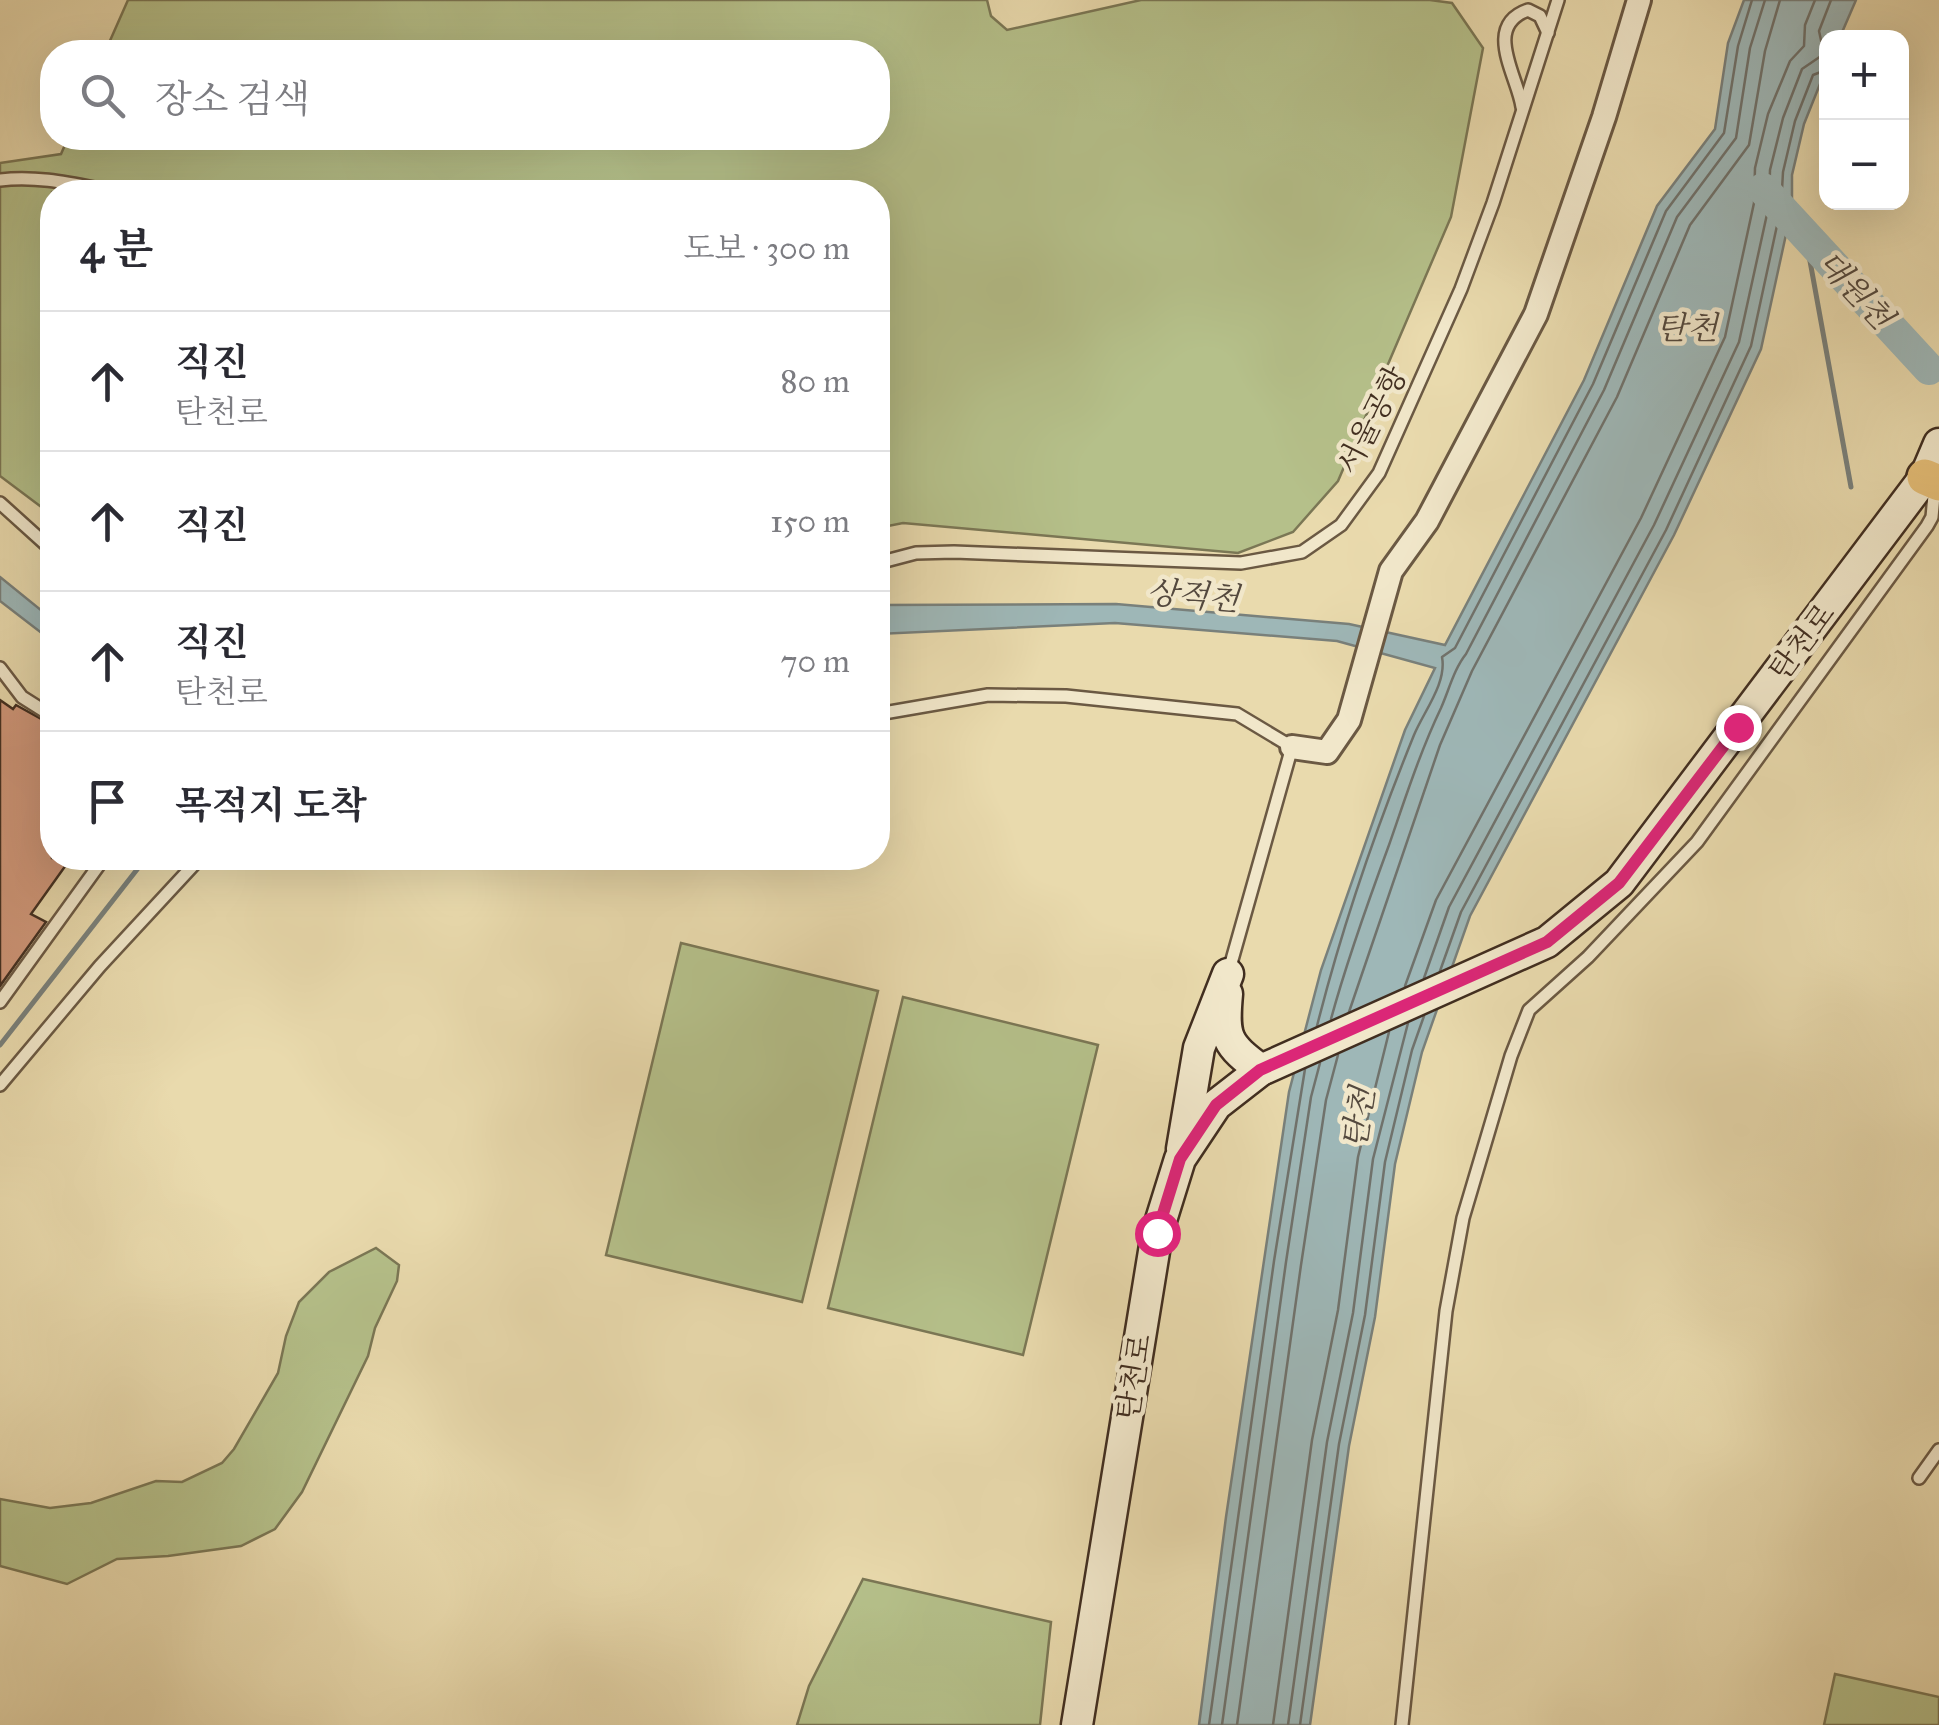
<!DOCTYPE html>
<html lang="ko">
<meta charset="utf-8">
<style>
body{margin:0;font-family:"IM FELL Great Primer","Noto Serif KR",serif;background:#f2f2f3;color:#2b2b33}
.controls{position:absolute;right:30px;top:30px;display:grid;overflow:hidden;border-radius:20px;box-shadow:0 10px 40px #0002}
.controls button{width:90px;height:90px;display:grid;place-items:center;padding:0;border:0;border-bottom:2px solid #e1e1e2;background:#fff;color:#2b2b33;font:50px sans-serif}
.stop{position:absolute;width:30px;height:30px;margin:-22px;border:8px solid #db2777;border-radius:50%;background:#fff}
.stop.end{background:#db2777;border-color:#fff;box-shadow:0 2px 10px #0008}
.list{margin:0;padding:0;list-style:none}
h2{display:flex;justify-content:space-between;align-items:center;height:130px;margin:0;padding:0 40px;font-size:42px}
h2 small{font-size:32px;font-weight:400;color:#7c7c81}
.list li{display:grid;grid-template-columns:65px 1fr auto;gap:30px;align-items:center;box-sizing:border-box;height:140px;padding:0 40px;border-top:2px solid #e1e1e2}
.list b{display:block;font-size:38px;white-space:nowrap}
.list p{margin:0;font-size:32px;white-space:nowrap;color:#7c7c81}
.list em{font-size:32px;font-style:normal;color:#7c7c81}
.icon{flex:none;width:55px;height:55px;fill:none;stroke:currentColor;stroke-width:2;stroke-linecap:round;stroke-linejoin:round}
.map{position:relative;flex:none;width:1939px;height:1725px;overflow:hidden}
.search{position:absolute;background:#fff;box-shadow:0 10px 40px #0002;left:40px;top:40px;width:850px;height:110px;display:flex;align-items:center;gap:25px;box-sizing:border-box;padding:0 35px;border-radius:40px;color:#7c7c81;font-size:38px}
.panel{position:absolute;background:#fff;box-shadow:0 10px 40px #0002;left:40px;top:180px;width:850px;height:690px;border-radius:40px}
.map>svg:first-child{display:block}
</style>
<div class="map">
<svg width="1939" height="1725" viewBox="0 0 1939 1725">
<rect width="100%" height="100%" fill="#e9daad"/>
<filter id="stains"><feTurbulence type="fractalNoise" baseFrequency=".002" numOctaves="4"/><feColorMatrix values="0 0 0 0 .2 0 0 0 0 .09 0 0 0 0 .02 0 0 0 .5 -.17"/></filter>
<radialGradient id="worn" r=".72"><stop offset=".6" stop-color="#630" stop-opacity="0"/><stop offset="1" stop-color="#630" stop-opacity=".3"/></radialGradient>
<g fill="#b5c08a" stroke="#7b7755" stroke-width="2.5">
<path d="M128 0H987L991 16 1007 30 1141 0H1430L1452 3 1483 48 1451 217 1338 481 1293 532 1238 553 903 523 878 528V192H52V515L0 476V163L61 154 68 138H878V52H105Z"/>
<path d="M681 943 878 991 802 1302 606 1255Z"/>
<path d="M903 997 1098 1045 1023 1355 828 1308Z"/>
<path d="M376 1248 399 1265 397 1281 375 1328 368 1356 302 1492 275 1529 241 1546 168 1556 117 1559 67 1584 0 1566V1499L50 1508 91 1503 156 1481 182 1482 222 1463 234 1449 278 1373 286 1336 299 1302 329 1272Z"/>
<path d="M863 1579 1051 1622 1040 1725H797L809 1686Z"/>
<path d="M1835 1674 1939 1697V1725H1824Z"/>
</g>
<g fill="#9eb7b7" stroke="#79807b" stroke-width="2.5">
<path d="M1744 0H1856L1840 37 1826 38V69L1804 124 1792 175V207L1761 349 1674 535 1470 916 1422 1052 1395 1164 1375 1317 1349 1446 1310 1725H1199L1226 1517 1289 1092 1321 970 1405 730 1435 668 1337 641 1115 623 878 634V605L1116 604 1349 624 1445 645 1584 380 1657 206 1715 129 1728 43Z"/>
<path d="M0 577 52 619V641L0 601Z"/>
</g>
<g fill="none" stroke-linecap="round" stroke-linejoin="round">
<g stroke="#70726c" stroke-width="2.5">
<path d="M1440 971 1461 912 1666 530 1751 346 1781 207 1783 172 1795 121 1813 75 1826 70"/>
<path d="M1424 978 1449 907 1654 525 1739 342 1769 205 1770 170 1783 118 1802 69 1824 54 1819 31 1831 0"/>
<path d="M1405 986 1436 900 1641 518 1725 337 1754 203 1755 168 1768 114 1790 61 1804 46 1805 25 1815 0"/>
<path d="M1349 1012 1440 745 1472 671 1617 397 1690 225 1749 145 1765 51 1780 0"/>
<path d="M1331 1019C1347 960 1368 902 1389 845 1405 799 1420 752 1441 708 1449 690 1454 669 1466 654L1604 390 1677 217 1736 138 1750 48 1765 0"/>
<path d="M1317 1026C1341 931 1377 826 1414 735 1424 711 1447 683 1442 657L1455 648 1593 384 1666 211 1724 133 1738 46 1752 0"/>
<path d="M1209 1725 1274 1261 1305 1069"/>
<path d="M1222 1725 1286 1262 1311 1097 1320 1063"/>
<path d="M1237 1725 1301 1265 1326 1100 1338 1055"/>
<path d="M1273 1725 1312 1440 1338 1310 1358 1157 1389 1032"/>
<path d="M1288 1725 1327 1442 1353 1313 1373 1159 1408 1023"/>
<path d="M1300 1725 1339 1444 1365 1315 1385 1162 1412 1050 1424 1016"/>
</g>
<g stroke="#79807b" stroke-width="5">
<path d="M1806 239 1851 487"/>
<path d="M0 1045 146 858"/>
</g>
<path stroke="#9eb7b7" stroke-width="32" d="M1763 189 1929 369"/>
</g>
<path fill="#d1987b" stroke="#412e20" stroke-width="2.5" d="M0 700 13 709 16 705 52 725V858H71L31 914 46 922 0 986Z"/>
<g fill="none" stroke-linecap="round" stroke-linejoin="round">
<defs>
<g id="service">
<path d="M1522 107C1518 77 1482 26 1528 10L1540 16 1548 33"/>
<path d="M0 180C39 175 77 185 115 192"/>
<path d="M0 503 52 550"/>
<path d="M878 563 916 553 954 552 1241 563 1302 552 1341 525 1379 473 1461 289 1493 203 1558 0"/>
<path d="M0 668 22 697 52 716"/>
<path d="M878 714 988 695 1066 696 1237 714 1292 747 1228 974"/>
<path d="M0 1002 104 858"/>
<path d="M0 1085 100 966 200 858"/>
<path d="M1919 1478 1939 1450"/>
<path d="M1402 1725 1446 1311 1463 1218 1511 1056 1529 1010 1588 957 1697 842 1927 526 1932 517 1935 485"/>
</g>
<path id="minor" d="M1292 747 1327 752 1349 720 1391 571 1427 521 1536 314 1604 117 1639 0"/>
<g id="secondary">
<path d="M1227 994C1223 1038 1226 1044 1261 1070"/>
<path d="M1182 1149 1199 1048 1228 974"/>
<path d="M1077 1725 1157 1233 1180 1159 1216 1105 1261 1070 1547 942 1619 883 1925 477 1939 444"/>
</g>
<path id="primary" d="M1925 477 1939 483"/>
</defs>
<use href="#service" stroke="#6b5943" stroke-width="16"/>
<use href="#minor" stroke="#6b5943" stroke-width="28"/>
<use href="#secondary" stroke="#412e20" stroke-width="35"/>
<use href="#primary" stroke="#412e20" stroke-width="40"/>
<use href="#service" stroke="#f1e7ca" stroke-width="11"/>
<use href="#minor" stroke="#f1e7ca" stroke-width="22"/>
<use href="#secondary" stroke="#f1e7ca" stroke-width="30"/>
<use href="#primary" stroke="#e4bd76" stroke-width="35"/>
</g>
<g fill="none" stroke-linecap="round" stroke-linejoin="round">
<path stroke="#db2777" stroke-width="12" d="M1157 1233 1180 1159 1216 1105 1260 1070 1547 942 1619 883 1738 727"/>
</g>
<g text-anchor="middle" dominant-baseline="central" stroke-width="9" stroke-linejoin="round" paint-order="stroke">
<g font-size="30" fill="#412e20" stroke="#f1e7ca">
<text transform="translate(1372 420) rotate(-63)">서울공항</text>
<text transform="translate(1802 642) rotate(-53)">탄천로</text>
<text transform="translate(1134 1377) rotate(-81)">탄천로</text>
</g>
<g font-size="32" font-style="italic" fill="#54493e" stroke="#f1e7ca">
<text transform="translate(1855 290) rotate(47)">대원천</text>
<text x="1687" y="328">탄천</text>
<text transform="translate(1193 596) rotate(5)">상적천</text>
<text transform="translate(1359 1118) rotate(-81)">탄천</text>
</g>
</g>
<rect width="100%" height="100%" filter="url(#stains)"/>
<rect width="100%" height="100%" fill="url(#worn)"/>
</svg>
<div class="controls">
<button>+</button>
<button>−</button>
</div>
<div class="stop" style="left:1157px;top:1233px"></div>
<div class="stop end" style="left:1738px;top:727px"></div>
<div class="search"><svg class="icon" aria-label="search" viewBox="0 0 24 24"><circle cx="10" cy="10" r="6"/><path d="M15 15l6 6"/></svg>장소 검색</div>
<section class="panel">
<h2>4 분<small>도보 · 300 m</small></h2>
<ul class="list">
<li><svg class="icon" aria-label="ahead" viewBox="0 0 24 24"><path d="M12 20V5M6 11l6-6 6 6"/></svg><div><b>직진</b><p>탄천로</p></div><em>80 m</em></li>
<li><svg class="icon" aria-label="ahead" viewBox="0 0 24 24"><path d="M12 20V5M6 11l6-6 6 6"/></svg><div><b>직진</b></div><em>150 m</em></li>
<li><svg class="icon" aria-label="ahead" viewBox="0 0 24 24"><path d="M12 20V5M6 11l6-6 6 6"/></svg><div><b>직진</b><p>탄천로</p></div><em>70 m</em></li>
<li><svg class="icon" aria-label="arrive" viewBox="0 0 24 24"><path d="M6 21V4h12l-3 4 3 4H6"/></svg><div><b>목적지 도착</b></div></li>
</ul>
</section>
</div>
